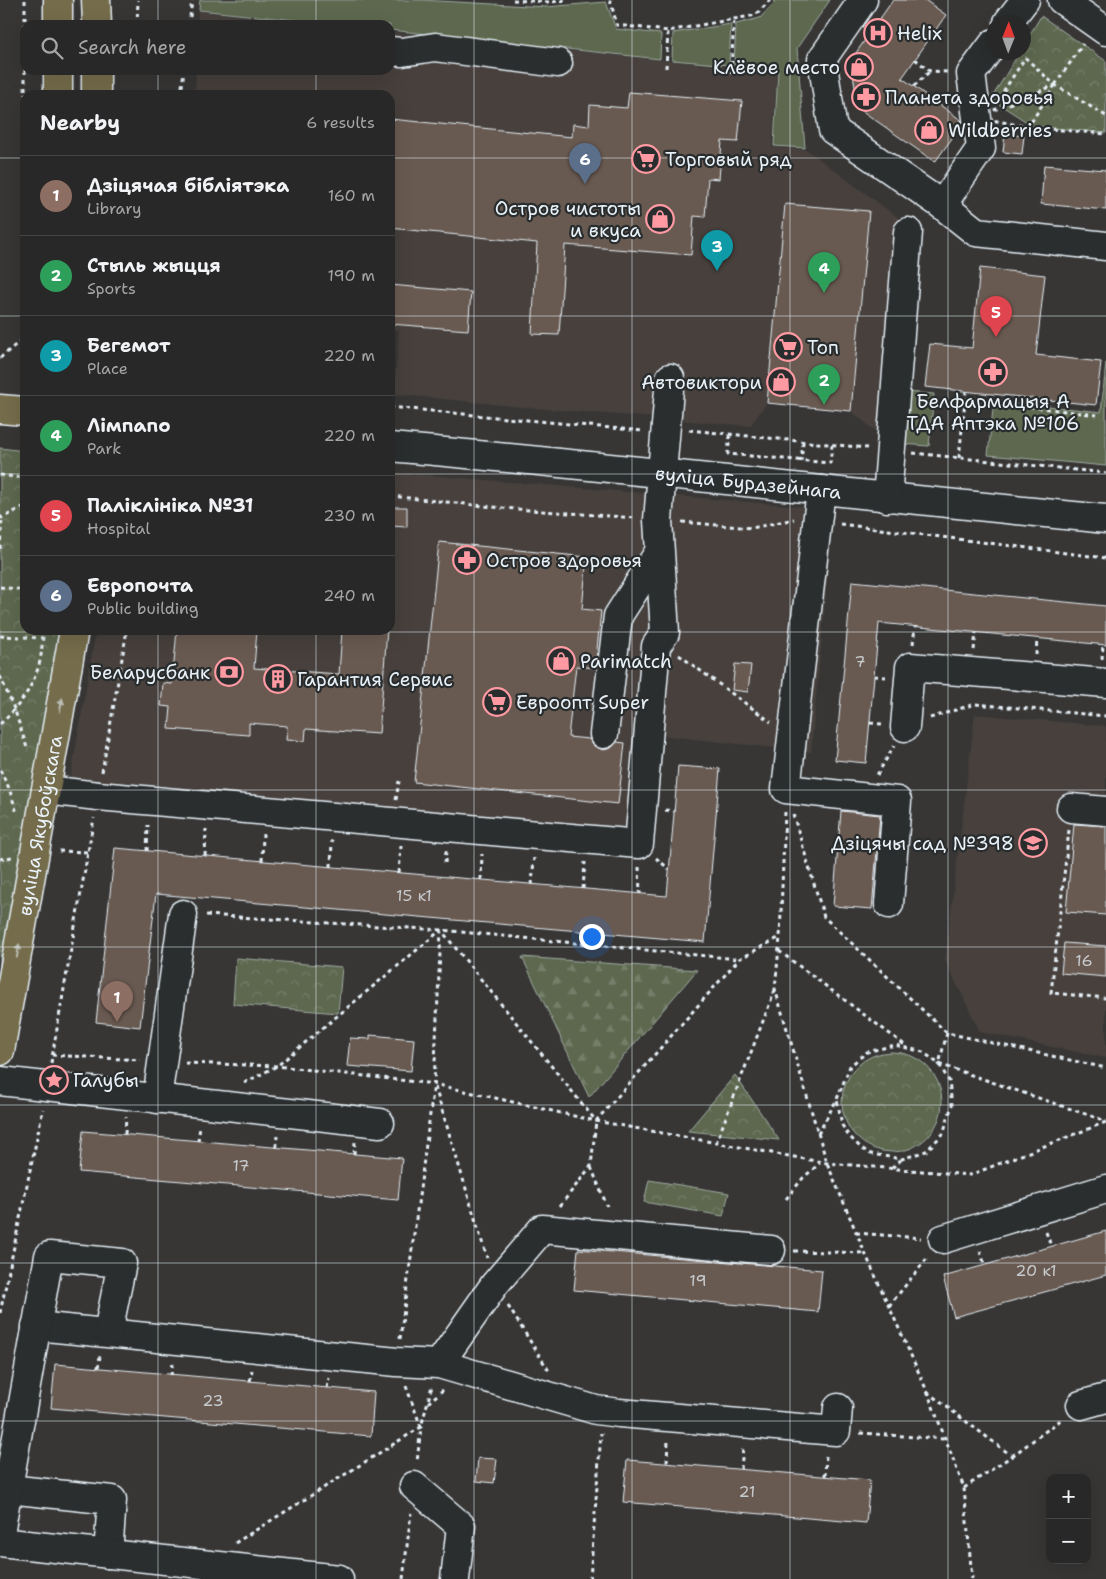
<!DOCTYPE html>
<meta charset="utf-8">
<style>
body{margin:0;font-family:"Shantell Sans",sans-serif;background:#313030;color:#f1f3f6}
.controls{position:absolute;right:15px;bottom:15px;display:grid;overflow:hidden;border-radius:10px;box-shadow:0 5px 20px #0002}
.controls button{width:45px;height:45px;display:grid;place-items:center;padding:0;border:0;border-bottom:1px solid #454445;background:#292828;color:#f1f3f6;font:25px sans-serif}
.compass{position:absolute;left:986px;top:15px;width:45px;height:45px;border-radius:50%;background:#292828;box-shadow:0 5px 20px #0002;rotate:1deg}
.you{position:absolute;left:591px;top:936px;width:18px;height:18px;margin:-12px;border:4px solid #fff;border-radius:50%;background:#1a73e8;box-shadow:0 0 0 8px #1a73e833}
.badge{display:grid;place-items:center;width:32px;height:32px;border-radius:50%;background:#ff9aa2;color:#fff;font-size:16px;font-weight:700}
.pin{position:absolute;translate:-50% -41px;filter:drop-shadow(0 1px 2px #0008)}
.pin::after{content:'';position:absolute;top:26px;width:18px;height:15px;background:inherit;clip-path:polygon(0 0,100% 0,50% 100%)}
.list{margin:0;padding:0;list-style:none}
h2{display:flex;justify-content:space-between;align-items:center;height:65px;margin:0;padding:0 20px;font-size:21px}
h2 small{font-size:16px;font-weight:400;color:#a5a6a8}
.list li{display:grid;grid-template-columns:32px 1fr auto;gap:15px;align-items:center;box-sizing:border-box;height:80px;padding:0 20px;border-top:1px solid #454445}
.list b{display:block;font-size:19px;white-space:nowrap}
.list p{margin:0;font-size:16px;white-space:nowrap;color:#a5a6a8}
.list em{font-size:16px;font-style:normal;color:#a5a6a8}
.icon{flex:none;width:28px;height:28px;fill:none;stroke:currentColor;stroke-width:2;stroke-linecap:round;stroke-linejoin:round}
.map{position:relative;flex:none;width:1106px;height:1579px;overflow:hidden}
.search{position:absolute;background:#292828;box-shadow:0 5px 20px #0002;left:20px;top:20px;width:375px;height:55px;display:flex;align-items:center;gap:12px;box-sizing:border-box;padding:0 18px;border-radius:15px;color:#a5a6a8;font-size:19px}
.panel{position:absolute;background:#292828;box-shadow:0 5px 20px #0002;left:20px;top:90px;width:375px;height:545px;border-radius:15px}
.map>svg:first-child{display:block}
</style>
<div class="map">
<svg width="1106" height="1579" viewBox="0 0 1106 1579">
<defs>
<pattern id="forest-firs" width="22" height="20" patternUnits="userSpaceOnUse" patternTransform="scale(1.25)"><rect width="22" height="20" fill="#5d684f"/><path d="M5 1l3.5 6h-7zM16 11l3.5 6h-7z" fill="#747e69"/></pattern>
<pattern id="park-crowns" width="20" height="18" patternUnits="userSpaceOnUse" patternTransform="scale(1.25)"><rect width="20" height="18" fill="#5d684f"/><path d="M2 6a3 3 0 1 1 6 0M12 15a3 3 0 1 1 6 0" fill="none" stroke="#747e69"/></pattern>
</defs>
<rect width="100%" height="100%" fill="#373635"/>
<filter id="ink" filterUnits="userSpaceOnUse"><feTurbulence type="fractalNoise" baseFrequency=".02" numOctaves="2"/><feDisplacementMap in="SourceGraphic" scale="10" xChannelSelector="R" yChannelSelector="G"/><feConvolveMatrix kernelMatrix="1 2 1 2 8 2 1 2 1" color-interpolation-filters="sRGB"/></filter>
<g filter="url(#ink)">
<g fill="#46413d">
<path d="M198 11 327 25H197Z"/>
<path d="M390 32 777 72 772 147 807 150 900 219 881 431 874 430 851 411 767 403 750 426 511 406 394 394 399 330 390 329V95H195L196 70H390Z"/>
<path d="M390 472 834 509 811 752 650 734 638 852 70 781 96 630H390Z"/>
<path d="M975 714 1106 726V1058L980 1032 945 960Z"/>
</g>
<g fill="#5d684f" stroke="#a2aca4">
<path d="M200 0H421L546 7 606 2 616 29 661 34 660 59 390 30V25H343L199 10Z"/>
<path d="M774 0H830L797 48 805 148 774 146 778 70 734 66 736 24 760 18 774 3Z"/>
<path d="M731 24 729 65 672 60 673 33Z"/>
<path d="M1106 363V466L988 455 994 400 1101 412Z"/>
<path d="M905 392 934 394 929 446 901 444Z"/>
</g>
<path fill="url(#forest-firs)" stroke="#a2aca4" d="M522 957 697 970 589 1097Z"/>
<g fill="url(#park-crowns)" stroke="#a2aca4">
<path d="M1041 16 1106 61V133L1033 126 991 99 1019 53 1024 52V44Z"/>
<path d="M0 448 25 451V630H61L0 1015Z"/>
<path d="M236 958 342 967 338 1013 233 1004Z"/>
<circle cx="892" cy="1102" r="50"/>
<path d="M735 1075 779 1140 688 1131Z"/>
<path d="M649 1180 729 1193 723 1216 644 1202Z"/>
</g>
<g fill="#695a51" stroke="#e8f1f8">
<path d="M893 0H925L946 15 902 78 961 120 962 124 935 162 858 108 851 60Z"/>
<path d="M629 92 742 101 738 142 722 141 719 179 708 178 705 217 694 216 691 255 565 245 559 335 532 334 537 243 390 228V119L572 137 573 124 589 126 590 105 627 108Z"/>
<path d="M1005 134 1024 136 1022 154 1003 152Z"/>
<path d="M1044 165 1106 170V210L1041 204Z"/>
<path d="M785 204 869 211 851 411 767 403Z"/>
<path d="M980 268 1045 275 1036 355 1101 362 1096 405 925 387 930 344 972 348Z"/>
<path d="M390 285 471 292 468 330 390 324Z"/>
<path d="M390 507H407V527L390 526Z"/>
<path d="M439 542 587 557 582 609 601 611 595 668 576 666 568 737 589 739 594 746 603 750 611 748 617 742 625 743 618 804 414 782Z"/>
<path d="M852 581 1106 606V645L879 623 866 763 835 760Z"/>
<path d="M177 630H257L254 668 339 674 342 630H387L379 734 306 729 305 741 286 740 287 726 249 723V735L169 729 171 707 161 706 163 683 172 684Z"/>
<path d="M735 664 751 665 748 692 732 690Z"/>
<path d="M678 766 720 769 705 942 156 894 140 1027 96 1022 115 848 667 896Z"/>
<path d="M841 811 880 815 872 909 833 906Z"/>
<path d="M1074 824 1106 826V915L1066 912Z"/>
<path d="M1064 943 1106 946V977L1061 973Z"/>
<path d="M370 1035 414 1039 411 1071 347 1066 350 1038 370 1039Z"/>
<path d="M83 1131 402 1158 398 1200 79 1172Z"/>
<path d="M1106 1231V1275L954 1317 943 1277Z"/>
<path d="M578 1249 822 1270 818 1312 574 1290Z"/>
<path d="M55 1364 374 1392 371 1436 51 1408Z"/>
<path d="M478 1458 497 1459 494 1483 476 1481Z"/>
<path d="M627 1460 870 1480 866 1523 623 1502Z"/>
</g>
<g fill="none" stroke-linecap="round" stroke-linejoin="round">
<defs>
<g id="minor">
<path d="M863 0 822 59 833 130 942 205 976 232 1106 246"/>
<path d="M1062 0 1106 31"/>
<path d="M1008 22 1025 0"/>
<path d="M390 51 402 52 435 47 558 63"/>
<path d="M942 205 981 148 971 74 994 43"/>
<path id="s1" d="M390 447C629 468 867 496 1106 519"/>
<path d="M821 490 786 789 897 801 889 904"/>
<path d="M887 498 908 232"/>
<path d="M905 727 910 667 1106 683"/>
<path d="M604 734 618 616 659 552"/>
<path d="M46 790 98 796 639 844 656 646 665 633 658 520 670 378"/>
<path d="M1071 808 1106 811"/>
<path d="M0 1081 380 1123"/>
<path d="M157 1099 183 914"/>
<path d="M943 1239 1106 1189"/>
<path d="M36 1326 397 1362 439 1364 596 1410 619 1413 836 1431 838 1408"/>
<path d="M439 1364 495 1284 542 1229 771 1250"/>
<path d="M1081 1405 1106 1398"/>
<path d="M414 1486 461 1526 455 1579"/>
<path d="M8 1489 112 1500 108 1554"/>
<path d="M0 1533 49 1256 122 1263 108 1332"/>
<path d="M0 1542 339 1579"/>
</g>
<g id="major">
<path d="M58 0V25"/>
<path d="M96 0 97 25"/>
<path d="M58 70V95"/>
<path d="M96 95V70"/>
<path d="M0 409 25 411"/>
<path id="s2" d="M0 1051 74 630"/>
</g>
</defs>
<use href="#minor" stroke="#e8f1f8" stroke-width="31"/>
<use href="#major" stroke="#e8f1f8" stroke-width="31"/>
<g stroke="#e8f1f8" stroke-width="3" stroke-dasharray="4 4" stroke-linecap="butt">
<path d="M25 0V25"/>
<path d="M513 0 551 2 567 0"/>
<path d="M610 0 617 25 668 31 756 15 770 0"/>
<path d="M137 25 138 0"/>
<path d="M189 25 192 0"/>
<path d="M1019 52 1055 85 1106 116"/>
<path d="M915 59 930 71 948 72"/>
<path d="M666 68 668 31"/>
<path d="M25 70V95"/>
<path d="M731 73 734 19"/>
<path d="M1055 85 1028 127 977 117Z"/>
<path d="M1055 85 1083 44"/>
<path d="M914 86 930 71"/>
<path d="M181 95 184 70"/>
<path d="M999 98 1025 58"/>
<path d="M1028 127 1106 134"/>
<path d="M0 358 25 337"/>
<path d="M966 399 1098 415"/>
<path d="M390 407 643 431"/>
<path d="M689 430 867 448"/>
<path d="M730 435 728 454 830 463 832 445"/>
<path d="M913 453 1106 473"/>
<path d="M959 458 966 391"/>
<path d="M801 462 803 442"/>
<path d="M0 475 25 478"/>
<path d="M390 496 503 508 636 518"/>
<path d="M0 516 2 518 25 506"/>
<path d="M682 522 752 528 794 519"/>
<path d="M840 524 1106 558"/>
<path d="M0 549 2 518"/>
<path d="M0 587 25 590"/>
<path d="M0 636 43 638"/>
<path d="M913 644 915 627"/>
<path d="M974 650 976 633"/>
<path d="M679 655 771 722"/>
<path d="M1036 655 1037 639"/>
<path d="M1102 659 1103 645"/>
<path d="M0 676 15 711 28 751"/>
<path d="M874 676 886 677"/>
<path d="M930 718 975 704 1106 716"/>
<path d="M870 723 882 724"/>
<path d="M0 724C18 708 32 689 39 665 42 654 42 641 44 630"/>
<path d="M0 770 9 788 17 813"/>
<path d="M102 772 127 630"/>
<path d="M877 775 894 746"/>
<path d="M396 800 399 781"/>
<path d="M665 810 674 811"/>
<path d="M785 812 780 937 775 989 827 1163 865 1253 927 1391 964 1488 972 1579"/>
<path d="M793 814 824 917 947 1033 1106 1068"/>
<path d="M1069 830 1051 993 1106 998"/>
<path d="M59 851 88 852"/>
<path d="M147 851 148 825"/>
<path d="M205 856 206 829"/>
<path d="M656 858 669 869"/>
<path d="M0 859 12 857"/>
<path d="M262 861 263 834"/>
<path d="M445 863 446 851"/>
<path d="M331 867 332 840"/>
<path d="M639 867 640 894"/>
<path d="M399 873 401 846"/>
<path d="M481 880 482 854"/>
<path d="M532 885 534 858"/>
<path d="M583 889 585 862"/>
<path d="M206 915 441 930 738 959"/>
<path d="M779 951 906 1046"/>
<path d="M947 1033 939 1064 1106 1121"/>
<path d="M52 1055 140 1060"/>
<path d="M51 1063 94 818"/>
<path d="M185 1063 277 1066 434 1084 596 1121"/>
<path d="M244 1083 277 1066 441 930 596 1121 739 959 780 937"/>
<path d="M435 1087 487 1258"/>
<path d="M125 1134 126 1117"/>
<path d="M818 1134 837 1099 850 1066 867 1052 895 1045 923 1052 939 1064 949 1081 952 1105 943 1134 926 1151 902 1159 871 1154 861 1148 848 1135 842 1125 837 1099"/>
<path d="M198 1141 200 1127"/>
<path d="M716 1143 775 990"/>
<path d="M276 1147 277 1136"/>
<path d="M354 1154 355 1142"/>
<path d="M591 1167 607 1206"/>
<path d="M892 1168 902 1159"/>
<path d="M786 1199 803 1178 820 1163"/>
<path d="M560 1206 591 1166 596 1121 827 1163 970 1175 1106 1122"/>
<path d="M1046 1232 1051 1246"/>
<path d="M856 1233 921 1238"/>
<path d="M794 1251 865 1253"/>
<path d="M980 1251 985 1265"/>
<path d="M508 1306 549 1371"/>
<path d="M889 1306 929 1256"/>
<path d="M0 1313 43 1109"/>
<path d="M400 1339 434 1084 441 930"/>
<path d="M98 1368 100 1356"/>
<path d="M171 1375 173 1363"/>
<path d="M250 1381 252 1370"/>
<path d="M406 1386 421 1427 417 1462"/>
<path d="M327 1388 329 1378"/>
<path d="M927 1392 1012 1456 964 1488"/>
<path d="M428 1403 444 1389"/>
<path d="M860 1433 945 1439"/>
<path d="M1012 1456 1062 1419"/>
<path d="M667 1462 668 1440"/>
<path d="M741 1469 743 1447"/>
<path d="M825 1476 826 1454"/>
<path d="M235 1543 421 1427 432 1386"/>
<path d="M403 1579 411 1513"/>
<path d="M590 1579 601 1433"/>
</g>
<use href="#minor" stroke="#2a2d2e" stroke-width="28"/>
<use href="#major" stroke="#746c4b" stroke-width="28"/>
</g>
<defs><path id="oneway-solid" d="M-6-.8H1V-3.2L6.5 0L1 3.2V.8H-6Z" transform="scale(1.25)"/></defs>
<g fill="#babcb3">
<use href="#oneway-solid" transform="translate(61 705) rotate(-80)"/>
<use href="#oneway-solid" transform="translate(18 951) rotate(-80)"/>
</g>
</g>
<path fill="none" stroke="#e8f1f8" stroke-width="1" stroke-opacity="0.55" d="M158 0V25M316 0V25M474 0V1579M632 0V1579M790 0V1579M948 0V1579M158 70V95M316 70V95M0 158H25M390 158H1106M0 316H25M390 316H1106M0 474H25M390 474H1106M158 630V1579M316 630V1579M0 632H1106M0 790H1106M0 947H1106M0 1105H1106M0 1263H1106M0 1421H1106"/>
<defs>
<symbol id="hospital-ring" viewBox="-11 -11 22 22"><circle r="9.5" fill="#2a2d2e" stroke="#ff9aa2" stroke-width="1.5"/><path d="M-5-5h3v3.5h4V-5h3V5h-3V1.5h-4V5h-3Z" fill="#ff9aa2"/></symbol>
<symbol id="shop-ring" viewBox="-11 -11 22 22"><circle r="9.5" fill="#2a2d2e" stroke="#ff9aa2" stroke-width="1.5"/><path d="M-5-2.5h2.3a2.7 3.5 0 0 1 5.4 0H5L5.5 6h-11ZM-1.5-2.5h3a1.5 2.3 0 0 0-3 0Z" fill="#ff9aa2"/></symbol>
<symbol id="pharmacy-ring" viewBox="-11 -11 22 22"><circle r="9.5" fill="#2a2d2e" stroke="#ff9aa2" stroke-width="1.5"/><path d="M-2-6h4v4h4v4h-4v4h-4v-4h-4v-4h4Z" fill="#ff9aa2"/></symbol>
<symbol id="supermarket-ring" viewBox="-11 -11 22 22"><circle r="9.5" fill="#2a2d2e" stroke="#ff9aa2" stroke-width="1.5"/><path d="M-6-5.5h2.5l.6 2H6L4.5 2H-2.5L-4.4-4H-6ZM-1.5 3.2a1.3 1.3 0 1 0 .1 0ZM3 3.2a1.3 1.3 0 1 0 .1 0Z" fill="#ff9aa2"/></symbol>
<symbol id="bank-ring" viewBox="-11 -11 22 22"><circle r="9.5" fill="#2a2d2e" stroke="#ff9aa2" stroke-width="1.5"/><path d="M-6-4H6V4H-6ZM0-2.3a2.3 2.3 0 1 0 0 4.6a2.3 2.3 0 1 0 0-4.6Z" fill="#ff9aa2"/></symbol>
<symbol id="building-ring" viewBox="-11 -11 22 22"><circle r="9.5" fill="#2a2d2e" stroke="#ff9aa2" stroke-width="1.5"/><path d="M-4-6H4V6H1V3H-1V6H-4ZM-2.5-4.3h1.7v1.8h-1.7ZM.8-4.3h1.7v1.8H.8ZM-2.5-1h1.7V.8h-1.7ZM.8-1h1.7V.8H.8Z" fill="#ff9aa2"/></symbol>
<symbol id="school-ring" viewBox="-11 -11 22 22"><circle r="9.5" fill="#2a2d2e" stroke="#ff9aa2" stroke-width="1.5"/><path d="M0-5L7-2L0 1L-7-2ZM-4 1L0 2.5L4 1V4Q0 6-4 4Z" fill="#ff9aa2"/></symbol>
<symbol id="sight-ring" viewBox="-11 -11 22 22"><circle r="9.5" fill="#2a2d2e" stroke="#ff9aa2" stroke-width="1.5"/><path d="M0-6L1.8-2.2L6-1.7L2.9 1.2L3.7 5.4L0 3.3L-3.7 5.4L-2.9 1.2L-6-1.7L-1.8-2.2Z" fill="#ff9aa2"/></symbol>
</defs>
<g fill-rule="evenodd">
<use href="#hospital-ring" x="862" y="17" width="32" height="32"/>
<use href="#shop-ring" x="843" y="51" width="32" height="32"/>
<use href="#pharmacy-ring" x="850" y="81" width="32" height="32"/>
<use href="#shop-ring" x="913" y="114" width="32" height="32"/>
<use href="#supermarket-ring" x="630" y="143" width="32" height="32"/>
<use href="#shop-ring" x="644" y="203" width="32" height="32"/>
<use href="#supermarket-ring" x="772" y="331" width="32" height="32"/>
<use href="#pharmacy-ring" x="977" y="356" width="32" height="32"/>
<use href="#shop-ring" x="765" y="366" width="32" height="32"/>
<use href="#pharmacy-ring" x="451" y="544" width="32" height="32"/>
<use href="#shop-ring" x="545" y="645" width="32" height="32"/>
<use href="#bank-ring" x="213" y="656" width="32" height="32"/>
<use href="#building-ring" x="262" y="663" width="32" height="32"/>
<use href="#supermarket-ring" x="481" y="686" width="32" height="32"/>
<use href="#school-ring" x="1017" y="827" width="32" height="32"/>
<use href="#sight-ring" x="38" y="1064" width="32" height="32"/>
</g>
<g text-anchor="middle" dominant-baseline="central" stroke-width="4.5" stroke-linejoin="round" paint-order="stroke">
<g font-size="16" fill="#c8cbce">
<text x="860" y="661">7</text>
<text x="414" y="895">15 к1</text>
<text x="1084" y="960">16</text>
<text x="241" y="1165">17</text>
<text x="1036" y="1270">20 к1</text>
<text x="698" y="1280">19</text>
<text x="213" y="1400">23</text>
<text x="747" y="1491">21</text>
</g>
<g font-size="19" fill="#e8f1f8" stroke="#2a2d2e" text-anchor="start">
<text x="897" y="33">Helix</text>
<text x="840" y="67" text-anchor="end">Клёвое место</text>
<text x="885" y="97">Планета здоровья</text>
<text x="948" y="130">Wildberries</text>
<text x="665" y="159">Торговый ряд</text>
<text x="641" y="208" text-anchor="end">Остров чистоты<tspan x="641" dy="22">и вкуса</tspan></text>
<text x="807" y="347">Топ</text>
<text x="762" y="382" text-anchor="end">Автовиктори</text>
<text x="993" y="401" text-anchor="middle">Белфармацыя А<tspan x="993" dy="22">ТДА Аптэка №106</tspan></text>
<text x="486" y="560">Остров здоровья</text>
<text x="580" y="661">Parimatch</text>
<text x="210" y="672" text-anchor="end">Беларусбанк</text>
<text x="297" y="679">Гарантия Сервис</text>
<text x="516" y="702">Евроопт Super</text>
<text x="1014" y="843" text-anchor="end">Дзіцячы сад №398</text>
<text x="73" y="1080">Галубы</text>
</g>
<g font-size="19" fill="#e8f1f8" stroke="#2a2d2e">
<text stroke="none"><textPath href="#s1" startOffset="360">вуліца Бурдзейнага</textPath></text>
<text stroke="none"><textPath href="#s2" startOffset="229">вуліца Якубоўскага</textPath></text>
</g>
</g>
</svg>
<div class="controls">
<button>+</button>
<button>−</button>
</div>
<svg class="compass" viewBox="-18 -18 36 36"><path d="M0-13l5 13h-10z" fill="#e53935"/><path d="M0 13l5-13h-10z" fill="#a5a6a8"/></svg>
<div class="you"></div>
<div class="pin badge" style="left:117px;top:1022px;background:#8d6e63">1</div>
<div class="pin badge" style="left:824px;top:405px;background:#2e9e5b">2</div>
<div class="pin badge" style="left:717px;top:271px;background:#0f9aa8">3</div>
<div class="pin badge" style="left:824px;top:293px;background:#2e9e5b">4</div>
<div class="pin badge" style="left:996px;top:337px;background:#e0444e">5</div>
<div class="pin badge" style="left:585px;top:184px;background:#5c6f8a">6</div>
<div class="search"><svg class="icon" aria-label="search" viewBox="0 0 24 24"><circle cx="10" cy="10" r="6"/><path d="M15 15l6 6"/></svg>Search here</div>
<section class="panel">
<h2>Nearby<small>6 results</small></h2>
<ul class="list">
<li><span class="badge" style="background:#8d6e63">1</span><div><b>Дзіцячая бібліятэка</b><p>Library</p></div><em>160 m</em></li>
<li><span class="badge" style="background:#2e9e5b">2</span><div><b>Стыль жыцця</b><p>Sports</p></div><em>190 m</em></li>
<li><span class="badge" style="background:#0f9aa8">3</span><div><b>Бегемот</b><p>Place</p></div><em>220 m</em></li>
<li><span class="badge" style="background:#2e9e5b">4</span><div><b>Лімпапо</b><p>Park</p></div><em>220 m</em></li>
<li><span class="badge" style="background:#e0444e">5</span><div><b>Паліклініка №31</b><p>Hospital</p></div><em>230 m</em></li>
<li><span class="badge" style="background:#5c6f8a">6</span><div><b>Европочта</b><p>Public building</p></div><em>240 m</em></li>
</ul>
</section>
</div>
